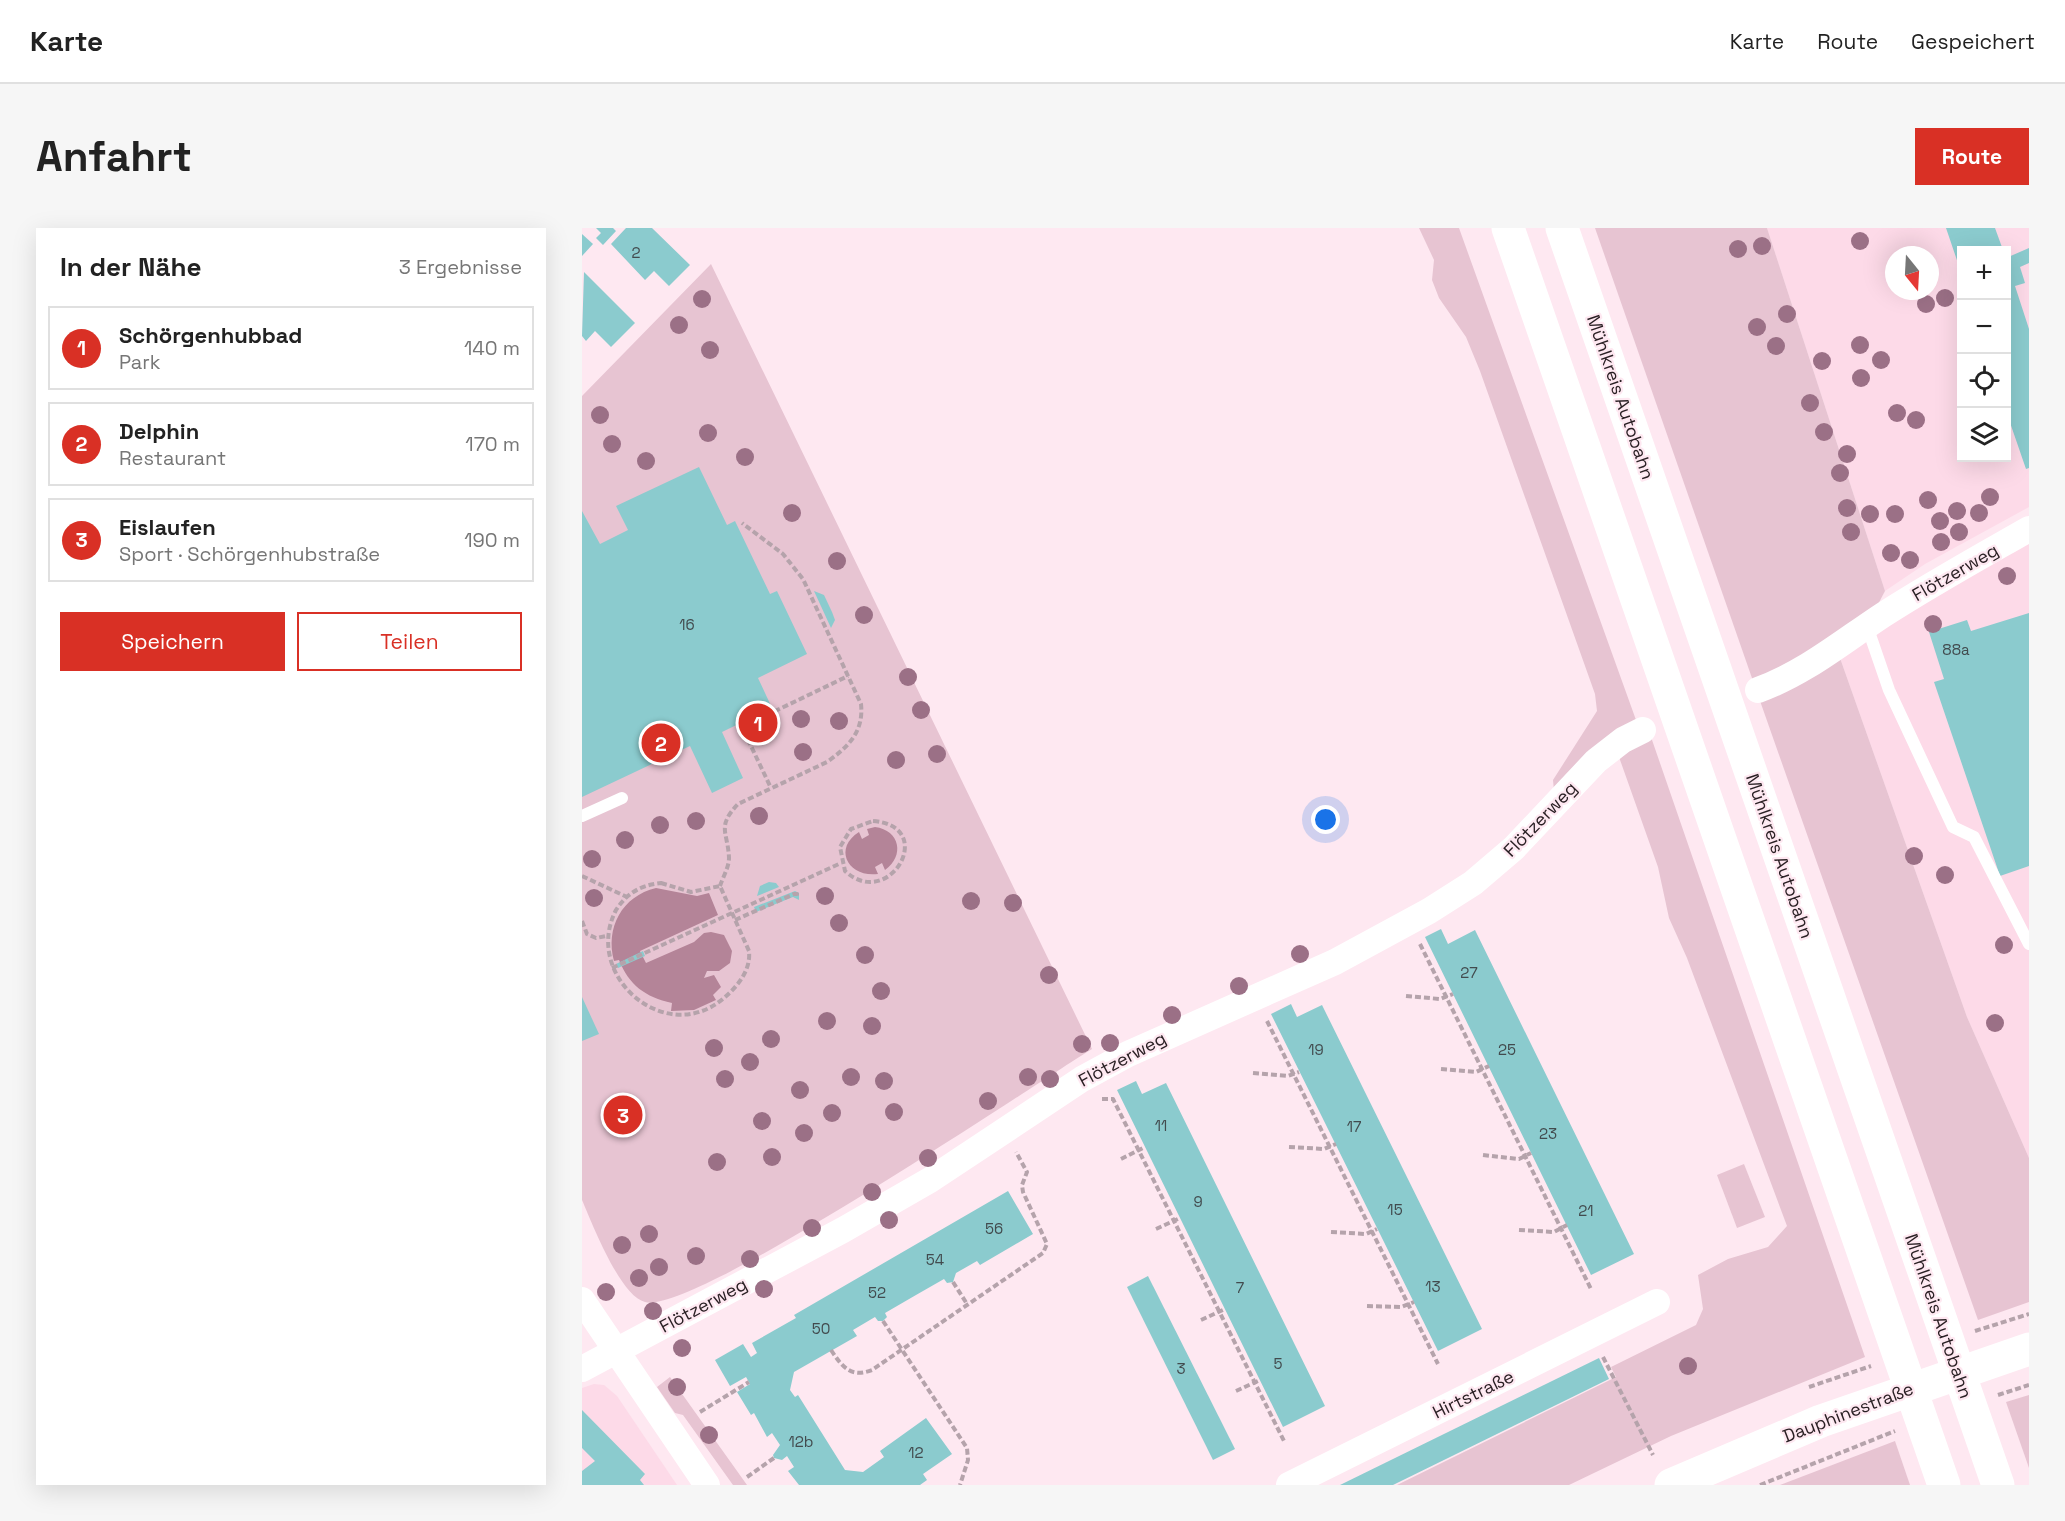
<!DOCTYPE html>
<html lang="de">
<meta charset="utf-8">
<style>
body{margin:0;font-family:"Space Grotesk",sans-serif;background:#f6f6f6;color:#222}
.controls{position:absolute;right:18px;top:18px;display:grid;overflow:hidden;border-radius:0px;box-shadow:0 6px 24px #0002}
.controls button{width:54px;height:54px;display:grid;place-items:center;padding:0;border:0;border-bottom:2px solid #e0e0e0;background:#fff;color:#222;font:30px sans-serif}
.compass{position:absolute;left:1303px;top:18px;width:54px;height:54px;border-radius:50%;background:#fff;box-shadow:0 6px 24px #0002;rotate:162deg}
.you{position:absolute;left:744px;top:592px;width:21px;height:21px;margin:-15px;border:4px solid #fff;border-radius:50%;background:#1a73e8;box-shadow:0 0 0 9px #1a73e833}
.badge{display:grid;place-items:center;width:39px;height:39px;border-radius:50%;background:#d93025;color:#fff;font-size:20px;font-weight:700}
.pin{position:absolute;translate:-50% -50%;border:3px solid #fff;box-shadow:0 2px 6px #0006}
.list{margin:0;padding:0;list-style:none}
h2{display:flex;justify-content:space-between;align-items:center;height:78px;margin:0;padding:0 24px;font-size:26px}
h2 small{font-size:20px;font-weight:400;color:#767676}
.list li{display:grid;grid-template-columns:39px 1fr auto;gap:18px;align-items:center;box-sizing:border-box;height:84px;margin:0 12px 12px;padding:0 12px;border:2px solid #e0e0e0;border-radius:0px}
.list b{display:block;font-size:22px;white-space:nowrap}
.list p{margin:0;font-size:20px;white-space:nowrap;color:#767676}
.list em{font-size:20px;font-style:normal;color:#767676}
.actions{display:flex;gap:12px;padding:18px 24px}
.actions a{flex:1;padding:14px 0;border:2px solid #d93025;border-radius:0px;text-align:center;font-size:21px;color:#d93025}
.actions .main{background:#d93025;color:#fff}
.icon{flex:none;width:33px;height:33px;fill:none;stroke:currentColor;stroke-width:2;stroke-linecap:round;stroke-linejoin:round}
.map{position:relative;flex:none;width:1447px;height:1257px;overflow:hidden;border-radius:0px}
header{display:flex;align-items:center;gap:36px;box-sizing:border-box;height:84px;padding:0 30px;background:#fff;border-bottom:2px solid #e0e0e0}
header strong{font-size:28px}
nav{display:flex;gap:33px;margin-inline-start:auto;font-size:21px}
.intro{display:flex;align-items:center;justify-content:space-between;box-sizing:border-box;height:144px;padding:0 36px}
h1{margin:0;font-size:42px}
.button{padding:15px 27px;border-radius:0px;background:#d93025;color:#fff;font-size:21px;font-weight:700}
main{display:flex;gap:36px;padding:0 36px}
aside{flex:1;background:#fff;border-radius:0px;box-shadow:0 6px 24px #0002}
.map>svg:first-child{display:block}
</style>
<header>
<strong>Karte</strong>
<nav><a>Karte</a><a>Route</a><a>Gespeichert</a></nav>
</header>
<div class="intro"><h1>Anfahrt</h1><a class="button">Route</a></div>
<main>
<aside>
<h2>In der Nähe<small>3 Ergebnisse</small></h2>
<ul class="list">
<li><span class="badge">1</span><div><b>Schörgenhubbad</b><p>Park</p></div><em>140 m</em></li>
<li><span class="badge">2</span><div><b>Delphin</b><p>Restaurant</p></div><em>170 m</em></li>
<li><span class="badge">3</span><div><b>Eislaufen</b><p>Sport · Schörgenhubstraße</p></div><em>190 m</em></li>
</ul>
<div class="actions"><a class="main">Speichern</a><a>Teilen</a></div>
</aside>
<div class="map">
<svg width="1447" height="1257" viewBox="0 0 1447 1257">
<rect width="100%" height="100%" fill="#fee8f1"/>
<g fill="#fddae8" fill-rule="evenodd">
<path d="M1185 0H1447V279L1343 336 1303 363ZM1380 22H1424V230H1380ZM1312 27H1348V63H1312Z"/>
<path d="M1447 314V930L1385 789 1258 430 1333 379Z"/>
<path d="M12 1156 22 1157 35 1168 95 1257H0V1160Z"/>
</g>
<g fill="#e7c4d2">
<path d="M837 0H877L1054 492 972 563 971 552 1015 483 1013 466 898 143 884 109 857 70 850 52 852 32Z"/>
<path d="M1013 0H1185L1303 363 1292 384 1202 444 1171 453Z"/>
<path d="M129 36 510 821C448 859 112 1087 63 1074 38 1068 10 995 0 972V168Z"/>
<path d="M1258 430 1385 789 1447 930V1074L1396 1092 1177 470Z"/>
<path d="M1069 509 1283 1129 1089 1208 987 1257H815L1034 1149 1029 1139 1114 1097 1121 1081 1116 1047 1146 1031 1186 1019 1205 998 1105 730 1087 690 1076 639 1037 529Z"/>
<path d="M1162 936 1183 989 1155 1000 1135 947Z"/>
<path d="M88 1149 165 1257H151L101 1187 93 1185 75 1159Z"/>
<path d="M1447 1167V1240L1424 1174Z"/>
<path d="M1313 1213 1328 1257H1198Z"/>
</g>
<g fill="#b48498">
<path d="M293 599C318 602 323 628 303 642L300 635 293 639 296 646C267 650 250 621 277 604L280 611 287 607 285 601Z"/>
<path d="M74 660 115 668 127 665 136 687 58 723 64 735 112 714 122 705 129 704 142 707 150 723 148 735 137 743H125L122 750 132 747 139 759 131 767 134 772 112 782 89 783 90 775C63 769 47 757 37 732L32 733C23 700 40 668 74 660Z"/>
</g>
<g fill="#8bcbce">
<path d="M14 0H31L34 3 21 17 14 10 19 5Z"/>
<path d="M44 0H70L108 37 87 58 72 43 63 52 29 16Z"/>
<path d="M1364 0H1413L1421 22H1380L1379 44Z"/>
<path d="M0 6 11 16 0 28Z"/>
<path d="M1447 20V35L1438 39 1443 55 1433 58 1447 101V240L1444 241 1424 183V30Z"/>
<path d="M2 44 53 95 29 119 13 103 4 113 0 108Z"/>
<path d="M117 239 145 297 153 293 188 366 195 363 225 426 176 450 190 480 140 504 161 550 130 565 108 518 0 569V283L18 316 46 302 34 278Z"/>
<path d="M232 363 242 367 250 384 253 392 249 400Z"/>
<path d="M1447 385V638L1418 648 1352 454 1362 451 1347 404 1385 392 1389 403Z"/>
<path d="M187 654 194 655 197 659 175 668 178 658Z"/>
<path d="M213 663 217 665V672L211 669 174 684 172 679Z"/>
<path d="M859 701 866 716 893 702 1052 1026 1009 1047 843 709Z"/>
<path d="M61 723 63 728 36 740 34 736Z"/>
<path d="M0 769 17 806 0 813Z"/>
<path d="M709 776 715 789 740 777 900 1101 856 1123 689 786Z"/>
<path d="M554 853 560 866 584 855 743 1178 701 1199 535 862Z"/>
<path d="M426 963 451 1006 398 1037 395 1033 374 1045 371 1054 365 1055 362 1051 334 1067 303 1085 305 1089 301 1093H296L293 1089 271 1102 275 1108 212 1144 208 1162 213 1169 216 1167 263 1242 281 1244 302 1229 298 1223 344 1190 370 1226 341 1246 345 1252 338 1257H217L206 1243 212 1239 205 1228 200 1232 192 1230 191 1227 198 1217 190 1205 185 1209 172 1185 169 1187 155 1164 168 1156 164 1149 148 1158 133 1132 161 1116 169 1129 175 1125 170 1115 214 1090 212 1087Z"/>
<path d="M566 1048 653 1221 631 1232 545 1059Z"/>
<path d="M1017 1130 1027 1151 811 1257H758Z"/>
<path d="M0 1182 63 1246 58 1252 62 1257H0V1243L13 1233 0 1220Z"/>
</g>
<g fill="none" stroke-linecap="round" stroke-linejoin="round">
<g stroke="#b5a3ab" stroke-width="4" stroke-dasharray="6 3" stroke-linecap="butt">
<path d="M158 495 189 560"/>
<path d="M160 499 266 448"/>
<path d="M291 593C357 598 307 684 263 643L258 619 269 601Z"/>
<path d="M0 648 45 669"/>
<path d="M79 655 109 664 138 658 167 723C169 742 156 758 142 770 84 820 0 748 34 682 45 665 59 657 79 655Z"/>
<path d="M138 658C141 649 147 639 147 630 146 604 134 599 156 576L245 534C266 519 282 504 279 476L221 351 201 326 160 295"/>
<path d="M153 692 212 666H215L214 670"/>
<path d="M0 693 5 706 14 710 24 708"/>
<path d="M838 716 1009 1061"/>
<path d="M30 740 259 635"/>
<path d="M824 768 858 771 871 766"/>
<path d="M685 793 856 1136"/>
<path d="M859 841 894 844 907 838"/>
<path d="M671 845 706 848 717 844"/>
<path d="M520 871H531L702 1213"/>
<path d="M707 919 742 921 754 916"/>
<path d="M901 927 937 931 949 925"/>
<path d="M539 931 563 919"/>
<path d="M574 1001 598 990"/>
<path d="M937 1002 972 1004 985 997"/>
<path d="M749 1004 784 1006 795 1001"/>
<path d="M371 1054 385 1076"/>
<path d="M785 1078 819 1079 832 1074"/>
<path d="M619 1092 643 1081"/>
<path d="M301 1093 385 1220 386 1232 378 1257"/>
<path d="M1393 1103 1447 1086"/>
<path d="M249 1122C261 1140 269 1150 290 1142L461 1025 465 1016 441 964 440 957 445 944 434 924"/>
<path d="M1021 1129 1071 1227"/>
<path d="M1227 1159 1289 1138"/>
<path d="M654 1163 678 1152"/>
<path d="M1416 1167 1447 1157"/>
<path d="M118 1184 167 1154"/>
<path d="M165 1249 192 1230"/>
<path d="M1178 1257 1313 1203"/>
</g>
<g stroke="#fff" stroke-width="12">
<path d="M1285 398 1307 462 1371 599 1392 609 1447 716"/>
<path d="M0 588 40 570"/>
</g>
<g stroke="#fff" stroke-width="26">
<path d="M1176 462C1223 445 1260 414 1301 387 1349 356 1398 329 1447 301"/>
<path d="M0 1072 125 1257"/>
<path d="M0 1141 261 1002 348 952 500 851 546 826 753 734 847 683 891 655 932 620 1014 533 1041 512 1061 502"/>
<path d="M707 1257 1075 1074"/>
</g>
<path stroke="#fff" stroke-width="33" d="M1089 1257 1239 1193 1447 1121"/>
<g stroke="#fff" stroke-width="33">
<path d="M926 0 1362 1257"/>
<path d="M980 0 1416 1257"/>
</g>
</g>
<g fill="#9b7086">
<circle cx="1278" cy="13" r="9"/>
<circle cx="1180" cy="18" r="9"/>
<circle cx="1156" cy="21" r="9"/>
<circle cx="1363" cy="70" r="9"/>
<circle cx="120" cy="71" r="9"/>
<circle cx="1344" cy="76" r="9"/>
<circle cx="1205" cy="86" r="9"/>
<circle cx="97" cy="97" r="9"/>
<circle cx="1175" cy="99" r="9"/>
<circle cx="1278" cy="117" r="9"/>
<circle cx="1194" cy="118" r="9"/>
<circle cx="128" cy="122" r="9"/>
<circle cx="1299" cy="132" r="9"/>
<circle cx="1240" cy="133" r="9"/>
<circle cx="1279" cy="150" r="9"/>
<circle cx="1228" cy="175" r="9"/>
<circle cx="1315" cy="185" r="9"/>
<circle cx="18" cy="187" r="9"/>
<circle cx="1334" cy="192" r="9"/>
<circle cx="1242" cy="204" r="9"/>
<circle cx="126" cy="205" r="9"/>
<circle cx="30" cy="216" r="9"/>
<circle cx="1265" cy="226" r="9"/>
<circle cx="163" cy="229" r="9"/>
<circle cx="64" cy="233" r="9"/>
<circle cx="1258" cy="245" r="9"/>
<circle cx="1408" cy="269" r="9"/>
<circle cx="1346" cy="272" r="9"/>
<circle cx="1265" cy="280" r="9"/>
<circle cx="1375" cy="283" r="9"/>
<circle cx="210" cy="285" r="9"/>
<circle cx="1397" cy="285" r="9"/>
<circle cx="1288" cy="286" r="9"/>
<circle cx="1313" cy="286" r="9"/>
<circle cx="1358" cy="293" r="9"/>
<circle cx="1269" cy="304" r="9"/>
<circle cx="1377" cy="304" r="9"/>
<circle cx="1359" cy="314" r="9"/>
<circle cx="1309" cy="325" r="9"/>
<circle cx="1328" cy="332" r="9"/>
<circle cx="255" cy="333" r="9"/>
<circle cx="1425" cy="348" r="9"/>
<circle cx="282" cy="387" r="9"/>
<circle cx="1351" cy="396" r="9"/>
<circle cx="326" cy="449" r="9"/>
<circle cx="339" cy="482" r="9"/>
<circle cx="219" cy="491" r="9"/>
<circle cx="257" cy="493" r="9"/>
<circle cx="221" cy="524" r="9"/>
<circle cx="355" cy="526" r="9"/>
<circle cx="314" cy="532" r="9"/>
<circle cx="177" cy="588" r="9"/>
<circle cx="114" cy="593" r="9"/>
<circle cx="78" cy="597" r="9"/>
<circle cx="43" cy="612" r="9"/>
<circle cx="1332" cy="628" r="9"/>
<circle cx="10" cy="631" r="9"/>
<circle cx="1363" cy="647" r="9"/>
<circle cx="243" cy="668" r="9"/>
<circle cx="12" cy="670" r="9"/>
<circle cx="389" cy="673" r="9"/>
<circle cx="431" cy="675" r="9"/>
<circle cx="257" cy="695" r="9"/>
<circle cx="1422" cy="717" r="9"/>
<circle cx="718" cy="726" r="9"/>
<circle cx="283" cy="727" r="9"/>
<circle cx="467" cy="747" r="9"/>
<circle cx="657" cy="758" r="9"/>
<circle cx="299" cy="763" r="9"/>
<circle cx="590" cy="787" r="9"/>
<circle cx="245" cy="793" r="9"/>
<circle cx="1413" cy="795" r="9"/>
<circle cx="290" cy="798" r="9"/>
<circle cx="189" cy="811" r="9"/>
<circle cx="528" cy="815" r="9"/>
<circle cx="500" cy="816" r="9"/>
<circle cx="132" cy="820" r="9"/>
<circle cx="168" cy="834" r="9"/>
<circle cx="269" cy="849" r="9"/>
<circle cx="446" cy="849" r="9"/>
<circle cx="143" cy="851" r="9"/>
<circle cx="468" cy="851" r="9"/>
<circle cx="302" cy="853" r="9"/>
<circle cx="218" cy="862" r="9"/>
<circle cx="406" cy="873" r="9"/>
<circle cx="312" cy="884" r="9"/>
<circle cx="250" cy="885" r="9"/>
<circle cx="180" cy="893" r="9"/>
<circle cx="222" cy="905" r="9"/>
<circle cx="190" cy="929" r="9"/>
<circle cx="346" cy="930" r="9"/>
<circle cx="135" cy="934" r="9"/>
<circle cx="290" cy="964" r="9"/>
<circle cx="307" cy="992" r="9"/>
<circle cx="230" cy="1000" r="9"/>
<circle cx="67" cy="1006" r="9"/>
<circle cx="40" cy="1017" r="9"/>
<circle cx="114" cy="1028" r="9"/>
<circle cx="168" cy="1031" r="9"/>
<circle cx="77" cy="1039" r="9"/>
<circle cx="57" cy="1050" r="9"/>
<circle cx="182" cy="1061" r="9"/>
<circle cx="24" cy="1064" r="9"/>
<circle cx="71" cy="1083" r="9"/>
<circle cx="100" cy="1120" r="9"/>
<circle cx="1106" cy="1138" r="9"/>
<circle cx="95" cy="1159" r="9"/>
<circle cx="127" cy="1207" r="9"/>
</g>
<g text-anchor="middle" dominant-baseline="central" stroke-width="4.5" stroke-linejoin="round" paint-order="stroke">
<g font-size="15" fill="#424b4e">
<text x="54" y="24">2</text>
<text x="105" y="396">16</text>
<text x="1374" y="421">88a</text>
<text x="887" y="744">27</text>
<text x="734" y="821">19</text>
<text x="925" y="821">25</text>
<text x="579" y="897">11</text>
<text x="772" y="898">17</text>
<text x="966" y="905">23</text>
<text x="616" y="973">9</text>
<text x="813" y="981">15</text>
<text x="1004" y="982">21</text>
<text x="412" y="1000">56</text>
<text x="353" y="1031">54</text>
<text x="851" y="1058">13</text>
<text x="658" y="1059">7</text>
<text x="295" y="1064">52</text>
<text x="239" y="1100">50</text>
<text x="696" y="1135">5</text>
<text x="599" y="1140">3</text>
<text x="219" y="1213">12b</text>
<text x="334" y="1224">12</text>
</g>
<g font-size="18" fill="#2a2024" stroke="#fee8f1">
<text transform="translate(1039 169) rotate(71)">Mühlkreis Autobahn</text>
<text transform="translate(1373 344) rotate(-30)">Flötzerweg</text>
<text transform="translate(958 591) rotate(-46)">Flötzerweg</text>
<text transform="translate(1198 628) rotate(71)">Mühlkreis Autobahn</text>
<text transform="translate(540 831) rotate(-28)">Flötzerweg</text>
<text transform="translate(121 1077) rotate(-28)">Flötzerweg</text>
<text transform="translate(1357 1088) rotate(71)">Mühlkreis Autobahn</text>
<text transform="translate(891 1166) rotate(-26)">Hirtstraße</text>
<text transform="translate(1266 1184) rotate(-21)">Dauphinestraße</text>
</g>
</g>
</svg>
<div class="controls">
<button>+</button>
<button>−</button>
<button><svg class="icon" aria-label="locate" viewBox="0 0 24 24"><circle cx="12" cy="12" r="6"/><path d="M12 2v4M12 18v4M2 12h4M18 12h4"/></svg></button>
<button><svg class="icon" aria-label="layers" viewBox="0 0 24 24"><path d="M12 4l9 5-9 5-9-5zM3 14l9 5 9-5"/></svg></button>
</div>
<svg class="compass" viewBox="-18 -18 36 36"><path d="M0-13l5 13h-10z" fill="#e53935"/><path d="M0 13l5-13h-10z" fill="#767676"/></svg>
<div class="you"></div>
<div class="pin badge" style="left:176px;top:495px">1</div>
<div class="pin badge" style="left:79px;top:515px">2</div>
<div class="pin badge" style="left:41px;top:887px">3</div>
</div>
</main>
